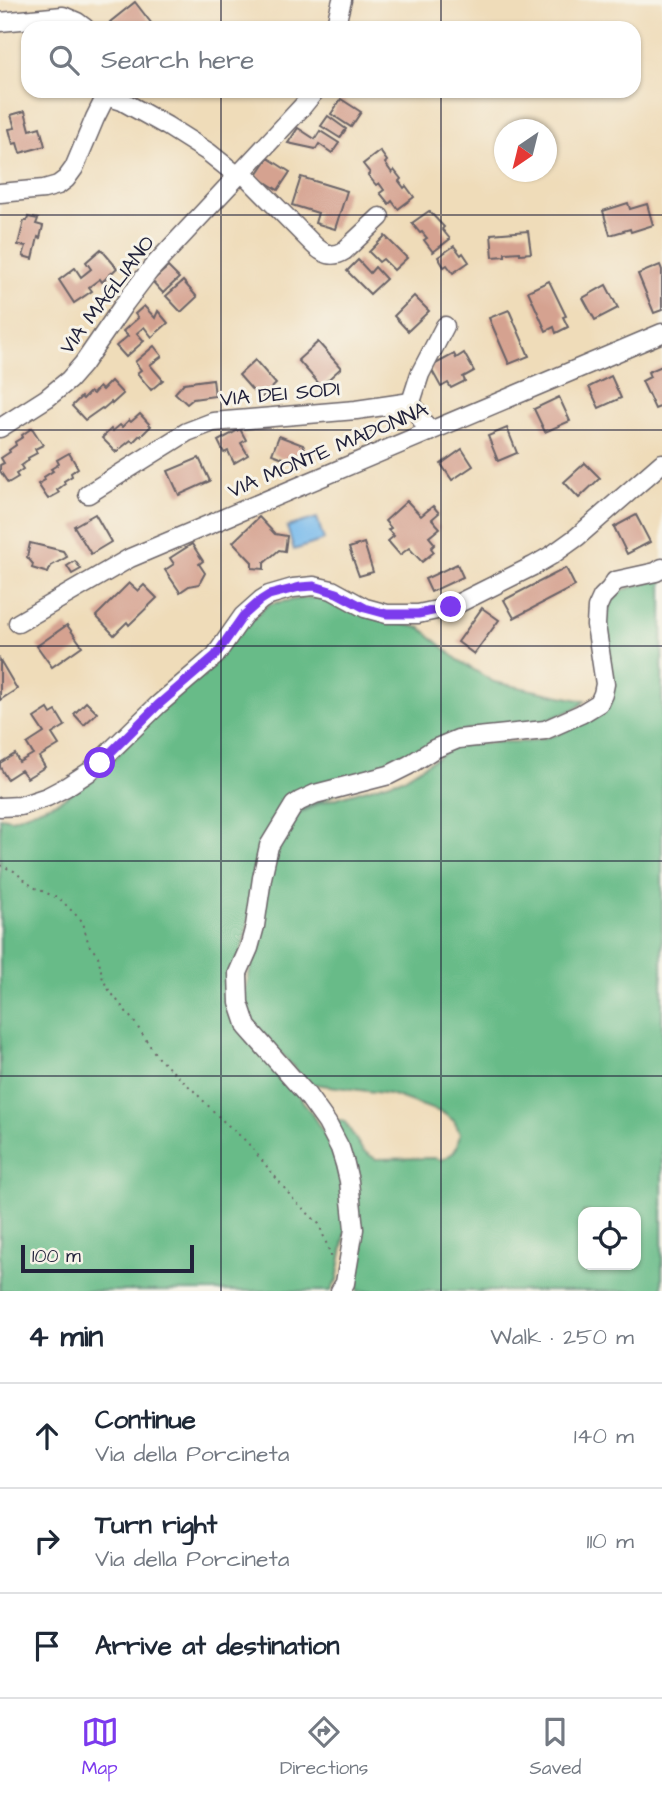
<!DOCTYPE html>
<meta charset="utf-8">
<style>
body{margin:0;font-family:"Architects Daughter",sans-serif;background:#f6f6f7;color:#1f2937}
.controls{position:absolute;right:21px;bottom:21px;display:grid;overflow:hidden;border-radius:14px;box-shadow:0 2px 5px #0004}
.controls button{width:63px;height:63px;display:grid;place-items:center;padding:0;border:0;border-bottom:2px solid #e0e1e3;background:#fff;color:#1f2937;font:35px sans-serif}
.compass{position:absolute;left:494px;top:119px;width:63px;height:63px;border-radius:50%;background:#fff;box-shadow:0 2px 5px #0004;rotate:215deg}
.scale{position:absolute;left:21px;bottom:18px;width:173px;box-sizing:border-box;padding-left:7px;border:4px solid #22223b;border-top:0;font-size:19px;line-height:24px;white-space:nowrap;color:#22223b;-webkit-text-stroke:5px #f7f3e8;paint-order:stroke}
.stop{position:absolute;width:21px;height:21px;margin:-16px;border:5px solid #7c3aed;border-radius:50%;background:#fff}
.stop.end{background:#7c3aed;border-color:#fff;box-shadow:0 2px 7px #0008}
.list{margin:0;padding:0;list-style:none}
h2{display:flex;justify-content:space-between;align-items:center;height:91px;margin:0;padding:0 28px;font-size:30px}
h2 small{font-size:23px;font-weight:400;color:#747a83}
.list li{display:grid;grid-template-columns:46px 1fr auto;gap:21px;align-items:center;box-sizing:border-box;height:105px;padding:0 28px;border-top:2px solid #e0e1e3}
.list b{display:block;font-size:26px;white-space:nowrap}
.list p{margin:0;font-size:23px;white-space:nowrap;color:#747a83}
.list em{font-size:23px;font-style:normal;color:#747a83}
.icon{flex:none;width:38px;height:38px;fill:none;stroke:currentColor;stroke-width:2;stroke-linecap:round;stroke-linejoin:round}
.map{position:relative;flex:none;width:662px;height:1291px;overflow:hidden}
.search{position:absolute;background:#fff;box-shadow:0 2px 5px #0004;left:21px;right:21px;top:21px;height:77px;display:flex;align-items:center;gap:18px;box-sizing:border-box;padding:0 24px;border-radius:21px;color:#747a83;font-size:26px}
.sheet{height:406px;background:#fff}
nav{display:flex;justify-content:space-around;align-items:center;box-sizing:border-box;height:98px;border-top:2px solid #e0e1e3;background:#fff;font-size:19px;color:#747a83}
nav a{display:grid;justify-items:center;gap:4px}
nav .on{color:#7c3aed}
.map>svg:first-child{display:block}
</style>
<div class="map">
<svg width="662" height="1291" viewBox="0 0 662 1291">
<rect width="100%" height="100%" fill="#f7f3e8"/>
<filter id="ink" filterUnits="userSpaceOnUse"><feTurbulence type="fractalNoise" baseFrequency=".0143" numOctaves="2"/><feDisplacementMap in="SourceGraphic" scale="14" xChannelSelector="R" yChannelSelector="G"/><feConvolveMatrix kernelMatrix="1 2 1 2 8 2 1 2 1" color-interpolation-filters="sRGB"/></filter>
<filter id="wash" filterUnits="userSpaceOnUse"><feTurbulence type="fractalNoise" baseFrequency=".00686" numOctaves="4" result="noise"/><feDisplacementMap in="SourceGraphic" scale="28" xChannelSelector="R" yChannelSelector="G"/><feGaussianBlur stdDeviation="1.57" result="paint"/><feColorMatrix in="noise" values="0 0 0 0 0 0 0 0 0 0 0 0 0 0 0 0 0 1.4 0 .05"/><feComposite in="paint" operator="in"/></filter>
<g filter="url(#wash)">
<rect width="100%" height="100%" fill="#efdcb9"/>
<g fill="#68bb88" stroke="#456e62" stroke-width="2" fill-rule="evenodd">
<path d="M662 579V1291H358L356 1271 360 1237 336 1127 337 1120 345 1122 363 1151 376 1159 434 1158 441 1160 453 1153 457 1147 460 1133 454 1121 443 1113 390 1094 307 1083 247 1014 244 996 261 924 273 854 298 814 320 803 404 778 455 746 498 742H527L556 735 583 723 602 710C602 683 597 608 620 592 625 588 654 581 662 579ZM583 1212H636V1265H583Z"/>
<path d="M327 597 383 620 421 628 458 660 494 682 585 701 577 708 543 722 465 730 273 824 262 843 248 924 230 997 311 1113 325 1135 335 1158 341 1182 346 1229 337 1280 331 1291H0V817L12 819 59 801 101 774 135 734 246 625 269 604 305 598Z"/>
</g>
<path fill="#77baec" stroke="#4c6e94" stroke-width="2" d="M317 518 324 540 294 550 287 527Z"/>
<g id="blocks">
<g fill="#d5a290">
<path d="M135 2 155 28H115L110 22Z"/>
<path d="M341 99 361 112 351 127 331 114Z"/>
<path d="M25 111 30 130 40 127 45 146 20 153 17 143 13 144 9 129 15 128 11 115Z"/>
<path d="M328 116 346 129 340 138 321 126Z"/>
<path d="M298 128 315 139 320 131 339 143 332 153 319 144 316 149 288 143Z"/>
<path d="M380 151 387 161 385 163 392 173 394 170 401 179 399 181 404 188 406 186 414 197 398 209 392 201 389 204 380 193 384 190 379 183 376 185 368 175 370 173 363 164Z"/>
<path d="M268 158 290 172 278 190 256 176Z"/>
<path d="M301 177 347 191 335 229 315 223 318 213 292 205Z"/>
<path d="M628 203 630 209 647 204 653 225 631 232 630 229 610 235 603 211Z"/>
<path d="M429 211 444 227 442 229 450 239 433 252 424 240 427 238 422 232 420 233 412 223Z"/>
<path d="M28 217 38 219 36 224 43 226 40 238 38 237 33 259 23 256 26 246 18 245 24 221H27Z"/>
<path d="M528 231 531 253 520 254V252L505 253V256L493 257 491 234Z"/>
<path d="M385 236 407 258 394 270 383 259 379 262 369 252Z"/>
<path d="M454 246 461 255 463 253 469 262 453 273 447 265 444 267 438 257Z"/>
<path d="M101 249 117 268 102 282 100 279 89 287 92 291 74 303 59 280 75 268 81 277 91 269 86 262Z"/>
<path d="M358 260 370 273 375 267 386 279 370 294 347 271Z"/>
<path d="M660 265 662 270V310L654 313 638 274Z"/>
<path d="M168 267 179 278 163 293 152 281Z"/>
<path d="M183 281 197 297 181 312 166 296Z"/>
<path d="M549 281 566 316 563 317 568 327 556 333 554 327 546 331 528 291Z"/>
<path d="M606 285 618 308 595 320 583 298Z"/>
<path d="M414 296 429 311 408 331 394 316Z"/>
<path d="M144 306 155 318 158 311 168 323 152 337 144 327 137 333 144 341 126 357 116 346 128 336 123 331 138 318 135 314Z"/>
<path d="M509 310 529 356 509 364 489 318Z"/>
<path d="M318 342 341 368 321 386 298 360Z"/>
<path d="M154 346 162 356 150 365 163 380 151 390 137 373 141 370 135 362Z"/>
<path d="M464 353 474 371 463 377 465 381 451 388 448 383 441 387 430 367 454 354 456 358Z"/>
<path d="M255 360 276 384 260 399 239 375Z"/>
<path d="M662 366V406L655 409 642 381 650 377 648 372Z"/>
<path d="M611 376 621 398 599 408 589 387Z"/>
<path d="M213 379 215 396 193 399 187 404 175 393 184 383Z"/>
<path d="M111 381 123 394 112 404 111 402 103 409 102 408 85 420 72 406 81 397 83 399 90 392 93 394 99 387 102 390Z"/>
<path d="M559 397 570 421 545 432 534 409Z"/>
<path d="M140 414 151 426 141 436 140 435 133 442 131 440 116 452 102 438 111 429 113 431 120 425 122 427 129 420 131 422Z"/>
<path d="M32 428 43 445 35 449 37 453 28 458 29 460 21 466 23 469 16 474 18 477 8 483 0 471V465L4 463 1 458 10 452 9 450 16 445 15 442 23 437 22 435Z"/>
<path d="M507 428 517 453 498 461 488 436Z"/>
<path d="M240 429 246 440 241 443 248 455 234 463 228 451 224 453 218 441Z"/>
<path d="M279 436 303 445 311 460 301 465 272 454Z"/>
<path d="M462 449 473 466 452 480 441 464Z"/>
<path d="M69 453 78 468 71 473 72 476 64 481 65 484 57 490 59 493 48 499 38 484 45 480 44 477 53 471 51 469 59 464 57 460Z"/>
<path d="M199 458 210 481 179 495 168 471Z"/>
<path d="M585 463 600 478 579 498 564 482Z"/>
<path d="M407 501 421 516 433 506 439 513 432 519 440 528 429 537 435 544 431 548 434 552 422 562 409 548 400 555 388 541 394 536 388 530 391 528 385 521Z"/>
<path d="M95 514 111 542 91 554 74 526Z"/>
<path d="M636 515 650 542 627 554 614 527Z"/>
<path d="M259 517 275 534 287 536 285 551 279 550 264 563V569L252 568V562L233 542Z"/>
<path d="M30 543 63 551 67 557 51 566 48 573 32 568 33 564 27 557Z"/>
<path d="M364 543 373 572 359 576 349 548Z"/>
<path d="M192 544 203 561 199 564 205 573 199 584 189 586 180 592 165 570 174 564 170 558Z"/>
<path d="M75 561 81 569 72 574 67 566Z"/>
<path d="M457 564 463 577 431 592 425 579Z"/>
<path d="M566 568 575 586 514 618 504 600Z"/>
<path d="M129 583 138 591 144 585 157 598 129 625 127 622 114 635 96 616Z"/>
<path d="M482 608 499 620 474 654 458 642Z"/>
<path d="M67 625 82 646 52 667 37 646Z"/>
<path d="M0 660 17 689 0 700Z"/>
<path d="M86 702 97 713 84 725 74 714Z"/>
<path d="M48 709 51 714 56 711 65 726 52 734 59 745 39 757 45 767 27 778 21 770 7 779 0 767V763L15 754 19 762 33 754 27 744 44 733 34 718Z"/>
</g>
</g>
</g>
<g filter="url(#ink)">
<use href="#blocks" fill-opacity="0" stroke="#6a6367" stroke-width="2"/>
<g fill="none" stroke-linecap="round" stroke-linejoin="round">
<defs>
<g id="minor">
<path d="M0 22 63 16 77 22 85 28"/>
<path d="M335 28 342 0"/>
<path d="M105 91 106 96 122 101 167 126 208 152 238 176"/>
<path d="M242 172 314 245C323 254 333 258 344 251L380 217"/>
<path d="M0 193 44 189 58 185 66 179 74 168 95 118 106 96"/>
<path d="M0 428 47 398 69 380 83 364 125 303 150 270 302 107 315 91"/>
<path d="M429 432 411 402 420 374 445 326"/>
<path d="M88 494 187 432 213 422 356 410 411 402"/>
<path d="M18 623 130 558 662 333"/>
<path d="M0 807 20 806 47 797 66 787 89 772 158 705 215 656 243 616 261 600 269 595 293 588 314 586 332 590 365 608 387 614H418L451 607 533 566 552 555 577 537 662 463"/>
<path d="M340 1291 345 1283 354 1229 349 1181 345 1164 340 1148 327 1123 307 1095 247 1027 239 1003 238 973 249 948 255 926 262 878 269 846 294 805 300 801 315 794 389 775 409 765 434 749 458 739 545 730 581 714 599 703 603 694 605 684 596 625 597 608 602 597 610 589 615 581 656 572 662 568"/>
</g>
</defs>
<use href="#minor" stroke="#6a6367" stroke-width="21"/>
<path stroke="#6a6367" stroke-width="2" stroke-dasharray="2 5" stroke-linecap="butt" d="M0 865 14 871 33 887 60 899 83 922 86 935 89 945 98 956 103 980 109 990 135 1023 158 1058 193 1090 221 1119 247 1142 294 1200 319 1224 333 1261"/>
<use href="#minor" stroke="#fff" stroke-width="18"/>
</g>
</g>
<g fill="none" stroke-linecap="round" stroke-linejoin="round" filter="url(#ink)">
<path stroke="#7c3aed" stroke-width="9" d="M100 763 158 705 215 656 243 616 261 600 269 595 300 587 314 586 337 593 365 608 387 614H418L451 607"/>
</g>
<path fill="none" stroke="#22223b" stroke-width="2" stroke-opacity="0.55" d="M221 0V28M441 0V28M221 91V1291M441 91V1291M0 215H662M0 430H662M0 646H662M0 861H662M0 1076H662"/>
<g text-anchor="middle" dominant-baseline="central" stroke-width="6" stroke-linejoin="round" paint-order="stroke">
<g font-size="21" fill="#22223b" stroke="#f7f3e8">
<text transform="translate(107 295) rotate(-53)">VIA MAGLIANO</text>
<text transform="translate(280 394) rotate(-5)">VIA DEI SODI</text>
<text transform="translate(328 450) rotate(-23)">VIA MONTE MADONNA</text>
</g>
</g>
</svg>
<div class="controls">
<button><svg class="icon" aria-label="locate" viewBox="0 0 24 24"><circle cx="12" cy="12" r="6"/><path d="M12 2v4M12 18v4M2 12h4M18 12h4"/></svg></button>
</div>
<svg class="compass" viewBox="-18 -18 36 36"><path d="M0-13l5 13h-10z" fill="#e53935"/><path d="M0 13l5-13h-10z" fill="#747a83"/></svg>
<div class="scale">100 m</div>
<div class="stop" style="left:100px;top:763px"></div>
<div class="stop end" style="left:451px;top:607px"></div>
<div class="search"><svg class="icon" aria-label="search" viewBox="0 0 24 24"><circle cx="10" cy="10" r="6"/><path d="M15 15l6 6"/></svg>Search here</div>
</div>
<section class="sheet">
<h2>4 min<small>Walk · 250 m</small></h2>
<ul class="list">
<li><svg class="icon" aria-label="ahead" viewBox="0 0 24 24"><path d="M12 20V5M6 11l6-6 6 6"/></svg><div><b>Continue</b><p>Via della Porcineta</p></div><em>140 m</em></li>
<li><svg class="icon" aria-label="right" viewBox="0 0 24 24"><path d="M7 20v-9h11M14 6l5 5-5 5"/></svg><div><b>Turn right</b><p>Via della Porcineta</p></div><em>110 m</em></li>
<li><svg class="icon" aria-label="arrive" viewBox="0 0 24 24"><path d="M6 21V4h12l-3 4 3 4H6"/></svg><div><b>Arrive at destination</b></div></li>
</ul>
</section>
<nav>
<a class="on"><svg class="icon" aria-label="map" viewBox="0 0 24 24"><path d="M3 6l6-2 6 2 6-2v14l-6 2-6-2-6 2zM9 4v14M15 6v14"/></svg>Map</a>
<a><svg class="icon" aria-label="directions" viewBox="0 0 24 24"><path d="M12 3l9 9-9 9-9-9zM9 14v-3h6M13 9l2 2-2 2"/></svg>Directions</a>
<a><svg class="icon" aria-label="saved" viewBox="0 0 24 24"><path d="M7 4h10v16l-5-4-5 4z"/></svg>Saved</a>
</nav>
